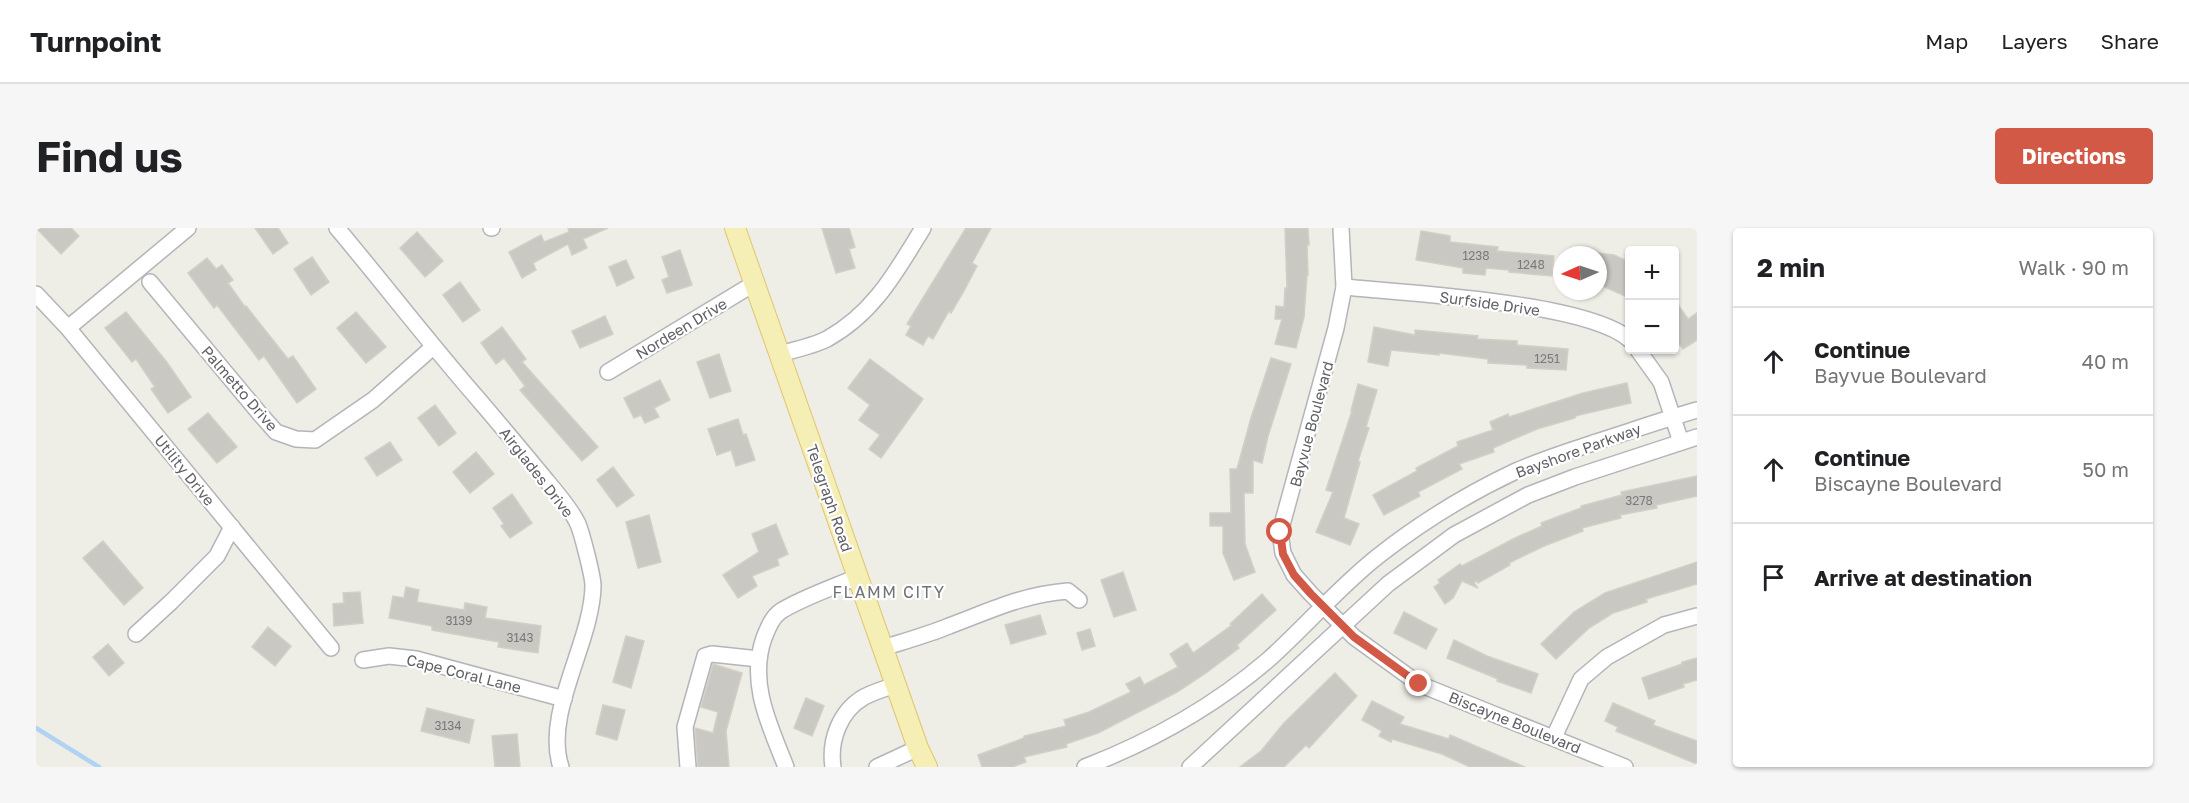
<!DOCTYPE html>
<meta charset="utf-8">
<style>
body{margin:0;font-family:"Golos Text",sans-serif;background:#f6f6f6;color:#202124}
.controls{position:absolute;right:18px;top:18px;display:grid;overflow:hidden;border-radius:6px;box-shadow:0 2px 4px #0004}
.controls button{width:54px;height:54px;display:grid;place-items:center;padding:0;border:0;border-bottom:2px solid #e0e0e0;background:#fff;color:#202124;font:30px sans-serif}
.compass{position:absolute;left:1517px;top:18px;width:54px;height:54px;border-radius:50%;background:#fff;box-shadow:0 2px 4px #0004;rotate:267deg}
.stop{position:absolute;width:18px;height:18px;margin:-14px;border:4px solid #d35947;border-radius:50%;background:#fff}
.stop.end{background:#d35947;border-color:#fff;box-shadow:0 2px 6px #0008}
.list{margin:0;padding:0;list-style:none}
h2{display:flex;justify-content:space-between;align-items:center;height:78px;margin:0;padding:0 24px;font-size:26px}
h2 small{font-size:20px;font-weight:400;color:#757577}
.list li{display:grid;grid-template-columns:39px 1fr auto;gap:18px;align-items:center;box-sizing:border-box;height:108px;padding:0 24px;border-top:2px solid #e0e0e0}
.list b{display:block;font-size:22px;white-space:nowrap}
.list p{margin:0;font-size:20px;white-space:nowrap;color:#757577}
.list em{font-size:20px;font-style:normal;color:#757577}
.icon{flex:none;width:33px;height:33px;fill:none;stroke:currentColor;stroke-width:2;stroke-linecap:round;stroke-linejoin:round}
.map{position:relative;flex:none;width:1661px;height:539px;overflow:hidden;border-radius:6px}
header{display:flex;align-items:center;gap:36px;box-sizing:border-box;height:84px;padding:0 30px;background:#fff;border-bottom:2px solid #e0e0e0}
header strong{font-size:28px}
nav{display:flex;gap:33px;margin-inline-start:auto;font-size:21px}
.intro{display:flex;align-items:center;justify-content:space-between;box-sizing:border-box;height:144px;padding:0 36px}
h1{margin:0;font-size:42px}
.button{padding:15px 27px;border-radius:6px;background:#d35947;color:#fff;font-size:21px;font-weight:700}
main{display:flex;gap:36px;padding:0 36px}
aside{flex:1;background:#fff;border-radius:6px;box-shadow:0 2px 4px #0004}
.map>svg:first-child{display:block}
</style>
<header>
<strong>Turnpoint</strong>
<nav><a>Map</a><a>Layers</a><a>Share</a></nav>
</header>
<div class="intro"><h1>Find us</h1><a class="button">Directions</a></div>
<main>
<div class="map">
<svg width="1661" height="539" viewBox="0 0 1661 539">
<rect width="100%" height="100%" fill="#eeede6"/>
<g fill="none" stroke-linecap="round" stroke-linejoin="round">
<path stroke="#b0d3f4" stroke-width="4.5" d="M0 500 63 539"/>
</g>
<g fill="#cac8c3" stroke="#d2cfc5" stroke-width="1.5">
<path d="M0 0H35L43 8 25 26Z"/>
<path d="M219 0H242L252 15 237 26Z"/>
<path d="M532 0H572L547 11 551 20 536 27 532 16 497 35 500 42 486 50 473 24 505 7 508 14 533 4Z"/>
<path d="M786 0H813L819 19 813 21 819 40 800 45Z"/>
<path d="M930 0H955L936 35 941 38 928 63 915 85 913 83 897 111 892 108 887 117 870 107 875 98 871 96Z"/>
<path d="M1249 0H1272L1273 17H1271L1272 47H1271L1268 89 1260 120 1239 116 1246 91H1239L1240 78 1248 79 1249 60H1251Z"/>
<path d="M1385 3 1414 8V14L1462 19 1461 23 1518 28 1516 48 1473 44V42L1450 40 1449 47 1427 45V40L1380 32Z"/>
<path d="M381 4 407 33 389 49 364 20Z"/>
<path d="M644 22 656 57 631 65 626 52 633 49 626 29Z"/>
<path d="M1562 25 1578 27 1593 34V58L1589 68 1562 56Z"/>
<path d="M276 29 293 54 275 67 258 41Z"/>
<path d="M171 30 180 41 186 37 197 52 192 55 209 79 210 78 252 131 257 128 280 161 261 175 228 128 223 132 181 77 178 80 152 45Z"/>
<path d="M590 32 598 50 581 58 573 39Z"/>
<path d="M424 54 444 82 427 94 407 67Z"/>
<path d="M1638 71 1652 91 1661 85V112L1647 121 1638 109Z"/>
<path d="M90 84 130 133 155 169 132 185 115 161 119 159 100 131 96 134 69 100Z"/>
<path d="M320 84 350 119 330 135 301 100Z"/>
<path d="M569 88 577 106 544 120 536 103Z"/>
<path d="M466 99 490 131 486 134 562 219 546 233 484 162 489 158 468 130 460 136 445 115Z"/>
<path d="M1338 99 1379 107V102L1442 108 1441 111 1481 113V117L1532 121 1530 142 1491 140V137L1452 135V131L1403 125V127L1355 122 1352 138 1332 134Z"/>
<path d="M683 126 695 163 674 170 661 134Z"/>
<path d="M1235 130 1255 136 1232 208 1226 235 1217 232V265H1208L1209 316 1219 344 1198 352 1187 325V298H1174V285H1195L1194 241H1201L1215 190Z"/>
<path d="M834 131 887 171 845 230 833 221 844 207 823 192 834 177 812 160Z"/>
<path d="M624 152 634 172 618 180 623 189 609 195 605 187 598 190 588 170Z"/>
<path d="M1591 155 1595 175 1539 188V190L1501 201 1457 220 1458 224 1423 236 1426 241 1382 264 1384 268 1348 287 1337 267 1381 243 1380 240 1422 218 1421 214 1457 202 1454 194 1472 186 1473 189 1547 165Z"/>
<path d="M1322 156 1341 162 1330 199 1333 200 1322 233 1324 234 1308 290 1323 296 1314 317 1280 304 1297 264 1290 262 1316 183H1315Z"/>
<path d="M399 177 420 205 403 218 382 190Z"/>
<path d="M172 185 201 219 181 235 152 201Z"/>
<path d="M702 191 707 207 710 206 719 232 700 238 695 222 681 227 672 201Z"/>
<path d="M354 214 366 232 341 248 329 230Z"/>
<path d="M440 224 458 246 434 265 417 244Z"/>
<path d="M577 239 598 267 581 279 561 252Z"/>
<path d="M1661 248V268L1620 277 1621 280 1584 287 1585 290 1546 300 1547 303 1508 318 1473 335 1474 337 1442 355 1441 353 1438 355 1442 360 1426 353 1417 370 1409 376 1398 359 1404 355 1402 352 1424 336 1426 338 1479 310 1506 298 1505 295 1545 280V278L1586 267 1585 264Z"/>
<path d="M476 266 496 295 474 310 465 298 468 296 457 280Z"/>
<path d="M613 287 625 334 602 340 590 294Z"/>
<path d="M740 296 752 326 741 331 743 337 716 348 721 358 702 370 687 347 723 324 716 306Z"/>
<path d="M67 313 107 360 88 377 47 330Z"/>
<path d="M1661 334V356L1610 371 1611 374 1577 385 1553 400 1520 431 1505 416 1538 384 1569 365Z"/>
<path d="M1087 344 1100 382 1078 389 1065 352Z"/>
<path d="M370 359 383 362 381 374 428 382 429 375 451 379 449 390 505 398 502 425 462 419 463 414 396 402V398L353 390 357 368 368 370Z"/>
<path d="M324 364 327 395 298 398 297 376 308 375 307 365Z"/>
<path d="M1226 366 1240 382 1201 417 1203 420 1170 445 1141 464 1062 505 1030 516 1031 519 988 529 990 534 976 539H946L942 527 988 510V508L1030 498 1028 492 1053 484 1095 464 1090 456 1104 449 1108 457 1142 439 1134 426 1151 415 1157 425 1196 397 1194 396Z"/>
<path d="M1368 384 1401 401 1390 421 1358 405Z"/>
<path d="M1004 387 1010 406 975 416 969 397Z"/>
<path d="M232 399 255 418 239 438 216 419Z"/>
<path d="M1054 401 1059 418 1046 422 1041 405Z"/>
<path d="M590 408 608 413 595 460 577 454Z"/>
<path d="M1418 412 1451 428 1502 446 1495 465 1461 453 1462 451 1411 430Z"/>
<path d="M72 416 88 435 73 448 57 429Z"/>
<path d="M1661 430V452L1647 456 1648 459 1613 471 1606 450 1646 436V434Z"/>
<path d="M677 436 706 445 690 503 693 539H662L659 500 677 505 682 484 665 479Z"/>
<path d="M1299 445 1321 468 1273 520 1270 517 1248 539H1204L1225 523 1248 495Z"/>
<path d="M770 470 788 478 776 508 758 500Z"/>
<path d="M1336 473 1368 489 1364 496 1413 511 1414 507 1489 539H1434L1406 526 1356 511 1355 514 1343 508 1346 503 1326 492Z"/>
<path d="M1577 475 1619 493 1617 497 1661 513V536L1580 503 1582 499 1569 493Z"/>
<path d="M567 477 589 482 581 512 560 506Z"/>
<path d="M391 480 438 492 433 515 385 503Z"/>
<path d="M481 506 484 539H459L456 508Z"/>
</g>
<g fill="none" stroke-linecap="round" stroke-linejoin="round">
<defs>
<g id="minor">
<path d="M301 0C349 57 394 116 443 172 465 198 488 225 510 252 521 265 535 281 542 296 546 306 557 348 557 358 556 415 507 485 525 539"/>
<path d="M455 0H456"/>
<path d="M1305 0 1308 59 1300 100 1244 304 1247 325 1258 347 1275 366 1318 409 1383 456 1589 539"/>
<path d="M114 54 224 186 240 204 260 211 279 212 337 172 397 119"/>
<path d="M1308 59C1368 65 1552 74 1594 112"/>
<path d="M0 66 32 100 295 420"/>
<path d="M32 100 152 0"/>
<path d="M1602 122 1625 154 1645 214"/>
<path d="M743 126C758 122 777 118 791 111 838 85 860 44 887 0"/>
<path d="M572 144 719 55"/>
<path d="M100 406 135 374 181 328 196 299"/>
<path d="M847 420C869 413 891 407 913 398 956 382 985 367 1032 363L1043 372"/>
<path d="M327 432 353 428 380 431 528 471"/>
<path d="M1518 509 1545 451 1571 429 1628 397 1661 388"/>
<path d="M652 539 649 499 669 428 676 426 723 431"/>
<path d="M750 539C734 498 712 455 728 410 732 400 736 389 745 383 766 370 798 359 821 349"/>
<path d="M797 539C793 512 804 483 828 469 838 464 850 460 860 457"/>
<path d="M841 539 882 520"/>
<path d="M1049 539C1116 513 1177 479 1232 432 1269 399 1302 360 1341 329 1384 295 1431 266 1480 243 1505 232 1531 224 1557 215 1592 204 1626 192 1661 182"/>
<path d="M1154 539 1352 356 1418 307 1492 267 1539 249 1661 209"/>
</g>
<path id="major" d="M699 0 882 520 891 539"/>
</defs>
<use href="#minor" stroke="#b3b5b9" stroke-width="18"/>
<use href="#major" stroke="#e0c66e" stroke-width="22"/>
<use href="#minor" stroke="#fff" stroke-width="15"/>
<use href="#major" stroke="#f5eeb5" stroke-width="20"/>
</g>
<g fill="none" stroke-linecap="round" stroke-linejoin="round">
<path stroke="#d35947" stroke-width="8" d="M1244 304 1247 326 1258 347 1275 366 1318 409 1383 456"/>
</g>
<g text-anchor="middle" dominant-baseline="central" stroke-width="4.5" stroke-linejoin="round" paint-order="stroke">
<g font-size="12" fill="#797a7c">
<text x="1440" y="27">1238</text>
<text x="1495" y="36">1248</text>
<text x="1511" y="130">1251</text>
<text x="1603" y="272">3278</text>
<text x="423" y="392">3139</text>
<text x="484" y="409">3143</text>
<text x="412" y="497">3134</text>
</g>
<g font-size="15" fill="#5e6065" stroke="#fff">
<text transform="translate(1454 75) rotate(8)">Surfside Drive</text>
<text transform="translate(645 100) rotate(-31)">Nordeen Drive</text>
<text transform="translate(204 160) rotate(49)">Palmetto Drive</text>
<text transform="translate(1275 196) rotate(-75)">Bayvue Boulevard</text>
<text transform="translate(1542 222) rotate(-20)">Bayshore Parkway</text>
<text transform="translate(149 242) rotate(51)">Utility Drive</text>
<text transform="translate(501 244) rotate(52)">Airglades Drive</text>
<text transform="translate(794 270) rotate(71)">Telegraph Road</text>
<text transform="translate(428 445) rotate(14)">Cape Coral Lane</text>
<text transform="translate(1479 494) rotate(22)">Biscayne Boulevard</text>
</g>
<g font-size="16" letter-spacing="1.5" fill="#6f7276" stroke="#fff">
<text x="853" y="364">FLAMM CITY</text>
</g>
</g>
</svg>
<div class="controls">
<button>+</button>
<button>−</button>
</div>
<svg class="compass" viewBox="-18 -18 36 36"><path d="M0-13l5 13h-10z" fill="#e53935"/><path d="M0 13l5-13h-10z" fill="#757577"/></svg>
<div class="stop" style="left:1244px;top:304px"></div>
<div class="stop end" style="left:1383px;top:456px"></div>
</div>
<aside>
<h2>2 min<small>Walk · 90 m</small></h2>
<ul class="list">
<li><svg class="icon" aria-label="ahead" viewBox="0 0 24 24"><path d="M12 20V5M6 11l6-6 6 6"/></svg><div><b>Continue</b><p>Bayvue Boulevard</p></div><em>40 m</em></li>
<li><svg class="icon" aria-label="ahead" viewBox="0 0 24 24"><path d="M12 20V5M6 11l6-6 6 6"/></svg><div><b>Continue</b><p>Biscayne Boulevard</p></div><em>50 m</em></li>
<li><svg class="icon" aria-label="arrive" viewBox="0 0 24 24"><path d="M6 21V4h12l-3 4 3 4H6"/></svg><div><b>Arrive at destination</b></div></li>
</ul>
</aside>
</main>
